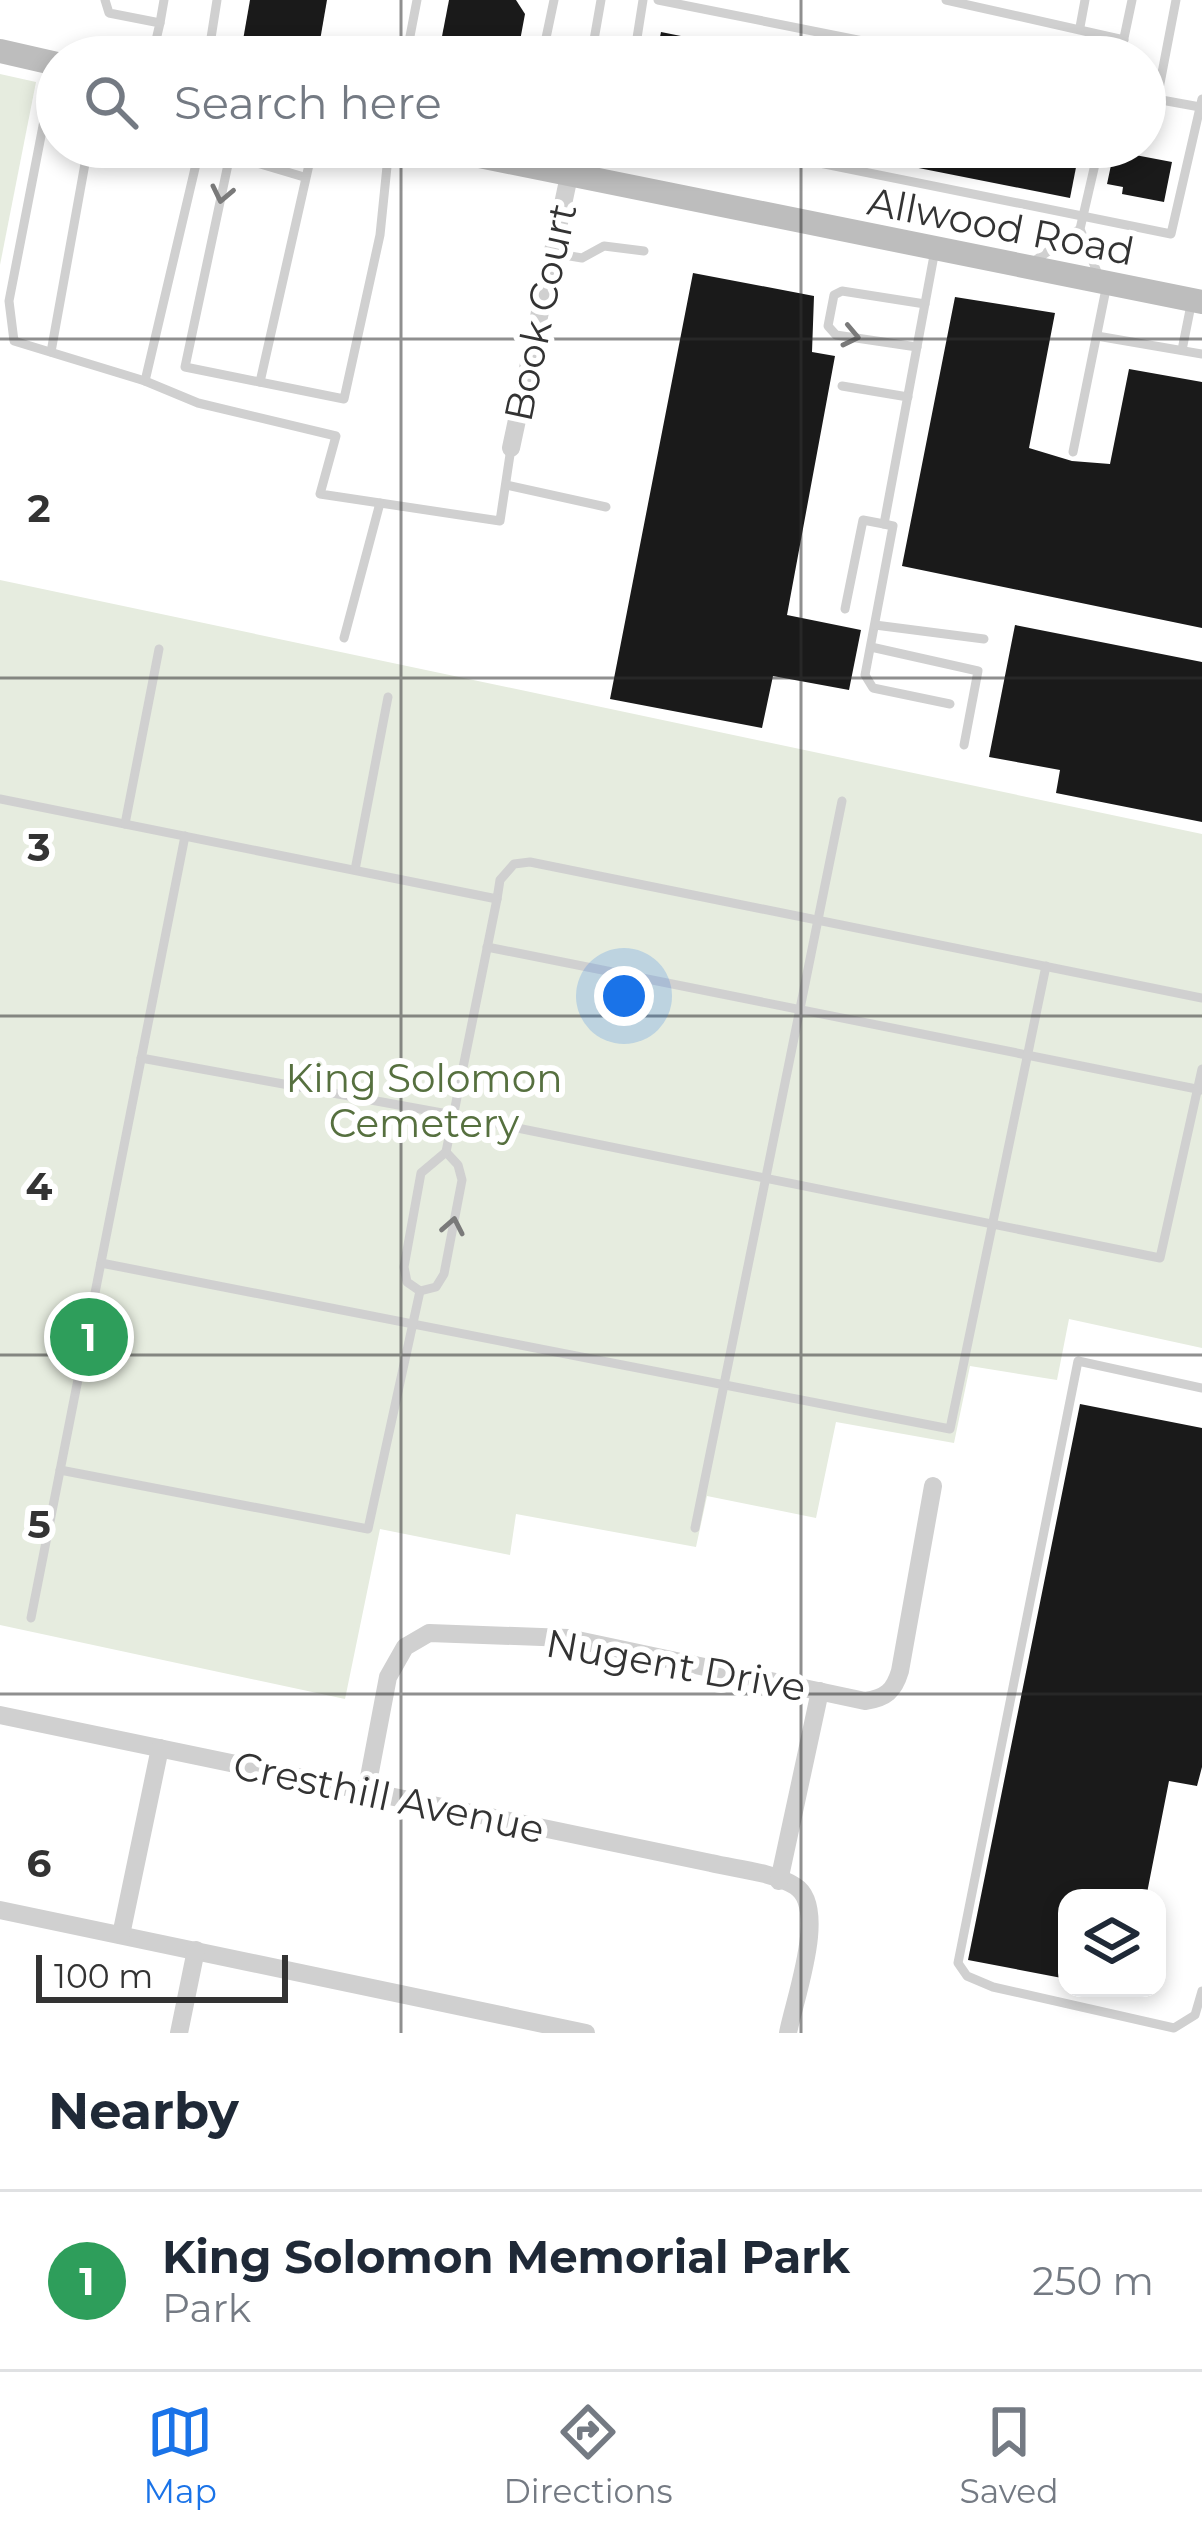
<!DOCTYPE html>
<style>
body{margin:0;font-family:Montserrat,sans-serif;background:#f6f6f7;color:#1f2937}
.controls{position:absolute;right:36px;bottom:36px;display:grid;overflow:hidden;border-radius:24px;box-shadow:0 6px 18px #0003}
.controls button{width:108px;height:108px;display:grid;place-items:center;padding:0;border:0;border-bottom:3px solid #e0e1e3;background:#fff;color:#1f2937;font:60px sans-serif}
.scale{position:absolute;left:36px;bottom:30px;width:252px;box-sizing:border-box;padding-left:12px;border:6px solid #333;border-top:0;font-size:33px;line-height:42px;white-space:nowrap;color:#333;-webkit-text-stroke:9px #fff;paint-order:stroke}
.you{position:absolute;left:624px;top:996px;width:42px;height:42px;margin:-30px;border:9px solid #fff;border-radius:50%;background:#1a73e8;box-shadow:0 0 0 18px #1a73e833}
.badge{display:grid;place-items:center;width:78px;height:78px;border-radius:50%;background:#1a73e8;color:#fff;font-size:39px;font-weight:700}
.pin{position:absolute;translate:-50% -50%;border:6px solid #fff;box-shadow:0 3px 12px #0006}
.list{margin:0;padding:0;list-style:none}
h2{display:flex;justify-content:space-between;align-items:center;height:156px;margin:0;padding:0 48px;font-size:51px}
h2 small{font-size:39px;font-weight:400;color:#747a83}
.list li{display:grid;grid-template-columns:78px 1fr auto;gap:36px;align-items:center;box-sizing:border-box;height:180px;padding:0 48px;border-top:3px solid #e0e1e3}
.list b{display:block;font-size:45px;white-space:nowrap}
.list p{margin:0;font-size:39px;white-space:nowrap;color:#747a83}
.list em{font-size:39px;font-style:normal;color:#747a83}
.icon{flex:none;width:66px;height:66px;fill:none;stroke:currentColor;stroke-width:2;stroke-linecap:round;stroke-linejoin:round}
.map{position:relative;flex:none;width:1202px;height:2033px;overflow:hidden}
.search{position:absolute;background:#fff;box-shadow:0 6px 18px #0003;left:36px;right:36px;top:36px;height:132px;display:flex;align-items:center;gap:30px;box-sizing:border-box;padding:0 42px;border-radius:66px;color:#747a83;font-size:45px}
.sheet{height:336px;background:#fff}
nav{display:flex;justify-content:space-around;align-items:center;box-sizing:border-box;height:168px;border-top:3px solid #e0e1e3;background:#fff;font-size:33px;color:#747a83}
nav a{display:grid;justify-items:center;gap:6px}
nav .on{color:#1a73e8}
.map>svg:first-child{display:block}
</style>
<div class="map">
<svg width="1202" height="2033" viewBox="0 0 1202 2033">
<rect width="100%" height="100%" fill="#fff"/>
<g fill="#e6ecdf">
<path d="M0 74 36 82 0 265Z"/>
<path d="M0 580 1202 834V1348L1069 1319 1057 1380 970 1366 954 1443 836 1422 816 1518 707 1496 696 1547 516 1514 510 1555 380 1529 345 1699 0 1625Z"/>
</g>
<g fill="#1a1a1a">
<path d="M250 0H327L318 52 243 40Z"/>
<path d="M449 0H516L525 14 517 57H438Z"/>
<path d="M661 32 756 51 755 57H656Z"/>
<path d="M844 147H1080L1070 198 843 153Z"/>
<path d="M1114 151 1172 162 1164 202 1122 194 1123 187 1107 184Z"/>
<path d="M693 273 814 296 812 352 835 356 787 615 861 630 849 690 773 676 762 728 610 699Z"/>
<path d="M955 297 1055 313 1029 448 1072 461 1110 464 1129 369 1202 382V628L902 566Z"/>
<path d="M1015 625 1202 662V822L1056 793 1060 770 989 757Z"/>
<path d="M1080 1404 1202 1428V1767L1197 1786 1169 1781 1146 1898H1067V1979L968 1960Z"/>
</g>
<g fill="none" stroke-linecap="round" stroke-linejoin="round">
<g stroke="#d0d0d0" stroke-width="9">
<path d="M105 0 109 13 160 23 152 57"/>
<path d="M658 0 943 57"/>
<path d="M946 0 1124 40"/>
<path d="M160 23 164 0"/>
<path d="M1080 27 1085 0"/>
<path d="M208 57 217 0"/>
<path d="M406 57 417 0"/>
<path d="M542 57 554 0"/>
<path d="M591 57 601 0"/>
<path d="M634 57 643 0"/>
<path d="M1120 57 1132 0"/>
<path d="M54 69 9 301 14 341 145 381"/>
<path d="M1145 97 1200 107"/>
<path d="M1157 99 1176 0"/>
<path d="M200 147 145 381 198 403 336 436 320 494 500 521 511 448"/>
<path d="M740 147 1171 234 1202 99"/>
<path d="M570 171 574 147"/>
<path d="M304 177 230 155 185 367 344 399 380 235 389 147"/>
<path d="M935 250 884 524 893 526 865 675 873 688 950 704"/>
<path d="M552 253 582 258 604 246 644 251"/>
<path d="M1030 264 1080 229"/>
<path d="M1099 277 1080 229 1099 147"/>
<path d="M1097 336 1202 354"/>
<path d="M917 347 836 335 828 326 834 295 842 291 925 304"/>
<path d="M1182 350 1192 300"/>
<path d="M51 352 88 147"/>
<path d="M260 382 313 147"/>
<path d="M842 386 908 397"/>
<path d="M1073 452 1107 284"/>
<path d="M506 485 606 507"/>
<path d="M845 609 863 520 884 524"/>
<path d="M875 625 984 639"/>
<path d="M344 638 380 503"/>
<path d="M871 647 978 671 964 745"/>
<path d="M0 799 497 899 500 880 514 864 530 862 1202 998"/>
<path d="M125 824 159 649"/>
<path d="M355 870 388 697"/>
<path d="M487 947 1202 1090"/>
<path d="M141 1058 453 1115 1160 1258 1202 1069"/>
<path d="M446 1152 497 899"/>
<path d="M101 1263 950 1429 1046 966"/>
<path d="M420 1291 436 1287 444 1274 462 1180 458 1165 446 1152"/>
<path d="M420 1291 407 1282 404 1267 421 1173 446 1152"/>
<path d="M1202 1388 1078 1361 958 1963 967 1976 993 1987 1174 2028 1195 2015 1202 1991"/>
<path d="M60 1470 368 1529 420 1291"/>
<path d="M695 1528 842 801"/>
<path d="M31 1618 185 836"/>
</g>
<g stroke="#d0d0d0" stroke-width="18">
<path d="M511 448 569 176"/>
<path d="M0 1715 711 1863C736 1869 773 1872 795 1886 829 1907 794 2000 788 2033"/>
<path d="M366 1793 388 1677 405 1647 429 1633 568 1638 865 1701C886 1698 894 1691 900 1671L933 1486"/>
<path d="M779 1881 820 1691"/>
<path d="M0 1910 586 2033"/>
<path d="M121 1935 160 1748"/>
<path d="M179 2033 196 1950"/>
</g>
<g stroke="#bdbdbd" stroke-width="24">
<path d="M0 51 57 64"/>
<path d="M435 147 1202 302"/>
</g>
</g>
<defs><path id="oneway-chevron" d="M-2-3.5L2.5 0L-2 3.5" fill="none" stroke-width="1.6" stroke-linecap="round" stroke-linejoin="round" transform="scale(3)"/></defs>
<g stroke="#7a7a7a">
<use href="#oneway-chevron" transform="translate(222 194) rotate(102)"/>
<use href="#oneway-chevron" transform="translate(851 336) rotate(12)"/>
<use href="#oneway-chevron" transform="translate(453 1226) rotate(-79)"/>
</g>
<path fill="none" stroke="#333" stroke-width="3" stroke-opacity="0.55" d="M401 0V57M801 0V57M401 147V2033M801 147V2033M0 339H1202M0 678H1202M0 1016H1202M0 1355H1202M0 1694H1202"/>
<g text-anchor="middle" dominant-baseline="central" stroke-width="12" stroke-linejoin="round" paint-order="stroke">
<g font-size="39" fill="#333" stroke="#fff">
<text transform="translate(1001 226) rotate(11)">Allwood Road</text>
<text transform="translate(540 312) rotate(-78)">Book Court</text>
<text transform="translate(676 1665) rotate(10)">Nugent Drive</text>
<text transform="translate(389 1797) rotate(12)">Cresthill Avenue</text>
</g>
<g font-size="39" fill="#56703f" stroke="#fff">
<text x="424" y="1078">King Solomon<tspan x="424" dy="45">Cemetery</tspan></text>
</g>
</g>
<g font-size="39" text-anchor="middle" font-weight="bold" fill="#333" stroke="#fff" stroke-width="12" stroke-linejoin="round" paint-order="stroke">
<text x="39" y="522">2</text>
<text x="39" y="861">3</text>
<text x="39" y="1200">4</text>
<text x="39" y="1538">5</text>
<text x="39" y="1877">6</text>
</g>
</svg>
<div class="controls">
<button><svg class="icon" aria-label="layers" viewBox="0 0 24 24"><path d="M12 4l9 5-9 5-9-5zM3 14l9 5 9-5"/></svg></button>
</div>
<div class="scale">100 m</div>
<div class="you"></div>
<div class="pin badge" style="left:89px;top:1337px;background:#2e9e5b">1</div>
<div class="search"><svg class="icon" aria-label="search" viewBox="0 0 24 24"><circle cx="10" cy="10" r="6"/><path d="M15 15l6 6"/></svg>Search here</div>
</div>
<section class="sheet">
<h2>Nearby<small></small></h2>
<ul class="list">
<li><span class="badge" style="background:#2e9e5b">1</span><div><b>King Solomon Memorial Park</b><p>Park</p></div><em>250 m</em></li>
</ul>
</section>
<nav>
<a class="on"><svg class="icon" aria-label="map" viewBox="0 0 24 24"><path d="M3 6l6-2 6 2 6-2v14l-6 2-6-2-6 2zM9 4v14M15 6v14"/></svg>Map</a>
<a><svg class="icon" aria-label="directions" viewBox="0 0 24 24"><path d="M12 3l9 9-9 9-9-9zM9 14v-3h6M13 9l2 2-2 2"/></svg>Directions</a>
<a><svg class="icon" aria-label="saved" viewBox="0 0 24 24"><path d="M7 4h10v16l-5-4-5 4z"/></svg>Saved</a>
</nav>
